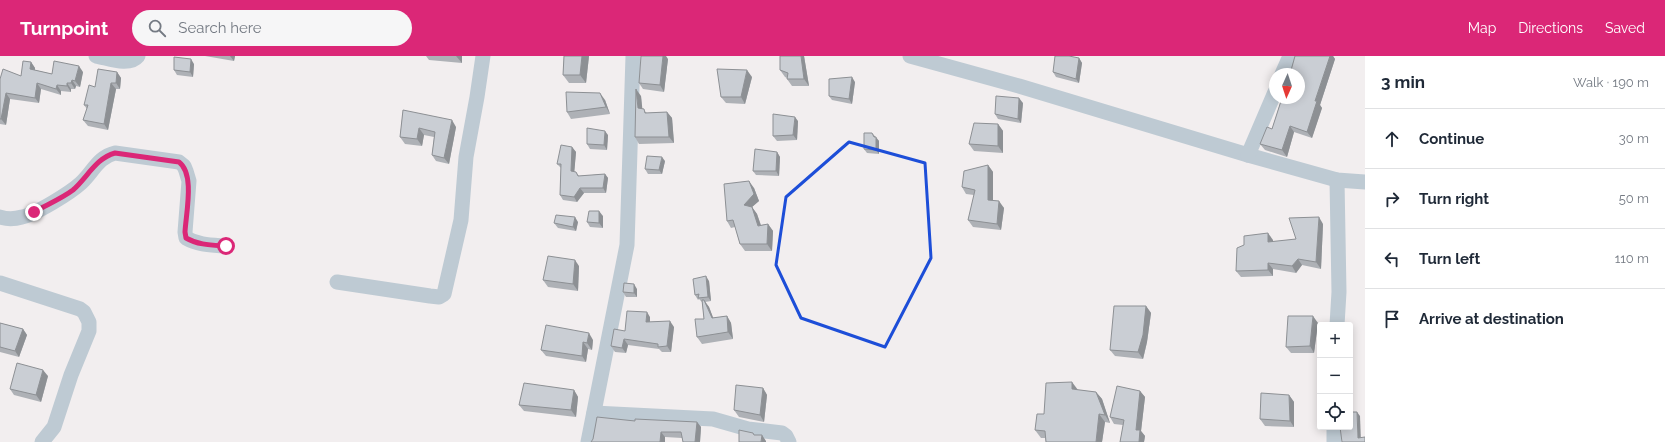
<!DOCTYPE html>
<meta charset="utf-8">
<style>
body{margin:0;font-family:Raleway,sans-serif;background:#f6f6f7;color:#1f2937}
.controls{position:absolute;right:12px;bottom:12px;display:grid;overflow:hidden;border-radius:4px;box-shadow:0 2px 10px #0003}
.controls button{width:36px;height:36px;display:grid;place-items:center;padding:0;border:0;border-bottom:1px solid #e0e1e3;background:#fff;color:#1f2937;font:20px sans-serif}
.compass{position:absolute;left:1269px;top:12px;width:36px;height:36px;border-radius:50%;background:#fff;box-shadow:0 2px 10px #0003;rotate:183deg}
.stop{position:absolute;width:12px;height:12px;margin:-9px;border:3px solid #db2777;border-radius:50%;background:#fff}
.stop.end{background:#db2777;border-color:#fff;box-shadow:0 1px 4px #0008}
.list{margin:0;padding:0;list-style:none}
h2{display:flex;justify-content:space-between;align-items:center;height:52px;margin:0;padding:0 16px;font-size:17px}
h2 small{font-size:13px;font-weight:400;color:#747a83}
.list li{display:grid;grid-template-columns:26px 1fr auto;gap:12px;align-items:center;box-sizing:border-box;height:60px;padding:0 16px;border-top:1px solid #e0e1e3}
.list b{display:block;font-size:15px;white-space:nowrap}
.list em{font-size:13px;font-style:normal;color:#747a83}
.icon{flex:none;width:22px;height:22px;fill:none;stroke:currentColor;stroke-width:2;stroke-linecap:round;stroke-linejoin:round}
.map{position:relative;flex:none;width:1365px;height:386px;overflow:hidden}
header{display:flex;align-items:center;gap:24px;box-sizing:border-box;height:56px;padding:0 20px;background:#db2777;color:#fff}
header strong{font-size:19px}
nav{display:flex;gap:22px;margin-inline-start:auto;font-size:14px}
.search{width:280px;height:36px;background:#f6f6f7;display:flex;align-items:center;gap:10px;box-sizing:border-box;padding:0 14px;border-radius:22px;color:#747a83;font-size:15px}
main{display:flex}
aside{flex:1;background:#fff}
.map>svg:first-child{display:block}
</style>
<header>
<strong>Turnpoint</strong>
<div class="search"><svg class="icon" aria-label="search" viewBox="0 0 24 24"><circle cx="10" cy="10" r="6"/><path d="M15 15l6 6"/></svg>Search here</div>
<nav><a>Map</a><a>Directions</a><a>Saved</a></nav>
</header>
<main>
<div class="map">
<svg width="1365" height="386" viewBox="0 0 1365 386">
<rect width="100%" height="100%" fill="#f2eeef"/>
<g fill="none" stroke-linecap="round" stroke-linejoin="round">
<g stroke="#becad3" stroke-width="15">
<path d="M96 0C108 2 129 11 138 0"/>
<path d="M910 0 1019 30 1248 99 1337 124 1365 126"/>
<path d="M1282 18 1290 0"/>
<path d="M1248 99 1275 36"/>
<path d="M1337 124 1339 236 1337 269"/>
<path d="M0 161C6 163 15 163 22 161 36 158 70 137 81 127 93 116 98 101 115 97L179 106 184 110 186 115 189 125 185 176 186 182C198 189 211 189 225 190"/>
<path d="M337 226 430 240 439 241 444 238 461 164 466 101 477 41 483 0"/>
<path d="M0 227 80 253 84 256 89 266V275L71 319 54 371 42 386"/>
<path d="M594 357 713 363 748 373 782 377 786 380 789 386"/>
<path d="M1334 371V386"/>
<path d="M588 386 627 189 633 0"/>
</g>
</g>
<g fill="#aeb1b6">
<path d="M205 0H235L234 5Z"/>
<path d="M426 0H462V7L429 4Z"/>
<path d="M564 0H589L586 27H569L563 19Z"/>
<path d="M804 0 809 30H792L787 23V22L785 21 780 14Z"/>
<path d="M1295 0H1333L1335 3 1320 49 1322 52 1312 82 1294 76 1287 101 1265 94 1260 88 1272 73Z"/>
<path d="M1079 2 1082 7 1079 27 1056 21 1053 16Z"/>
<path d="M668 3 664 36 643 33 639 27Z"/>
<path d="M31 6 35 12V14L52 18 83 16 80 31 76 30 75 33H71V36L61 35V39L41 33 39 47 10 43 6 69 0 68V23L21 20Z"/>
<path d="M194 8 193 21 177 19 174 14Z"/>
<path d="M117 16 121 22 120 33H116L108 74 88 70 83 64 87 53 84 49 95 31Z"/>
<path d="M752 21 745 48 726 47 721 41Z"/>
<path d="M855 26 852 48 832 44 829 40Z"/>
<path d="M641 40 642 53 647 57 667 56 672 62 674 87 639 88 635 81Z"/>
<path d="M605 44 610 58 571 63 567 56Z"/>
<path d="M1023 47 1021 67 998 63 995 58Z"/>
<path d="M403 54 456 71 449 108 436 105 432 99 434 81 424 79 422 90 405 88 400 81Z"/>
<path d="M798 65 797 84 777 85 773 80Z"/>
<path d="M998 68 1003 75V97L974 95 969 88Z"/>
<path d="M608 79 607 94 590 93 587 88Z"/>
<path d="M875 81H876L879 85V98L867 97 864 93Z"/>
<path d="M572 91 576 96 574 116H576L579 120 605 118 608 122 606 137H584L577 146 563 144 560 139 561 112 557 108Z"/>
<path d="M777 96 780 101 779 120 756 119 753 115Z"/>
<path d="M665 105 662 118H648L645 113Z"/>
<path d="M988 109 993 116V144L1004 152 1001 174 973 171 968 164 974 139 966 138 962 131Z"/>
<path d="M754 132 759 145 752 151 757 158 761 169 768 168 773 175 772 195H745L740 188 735 171 731 172 727 165Z"/>
<path d="M603 160V172L590 171 587 166Z"/>
<path d="M578 166 576 175 558 172 554 167Z"/>
<path d="M1323 168 1321 213 1302 209 1296 217 1273 213V220L1241 221 1236 215 1273 184V186L1296 183Z"/>
<path d="M579 210 578 235 548 231 543 224Z"/>
<path d="M709 225 711 245 705 246 709 251 713 262 727 260 731 267 733 283 702 288 697 281 704 263 702 246 699 243 698 244 695 239Z"/>
<path d="M637 233V241H626L623 236Z"/>
<path d="M1146 250 1151 257 1147 286 1143 303 1115 300 1110 294Z"/>
<path d="M650 261V266L674 271 671 296H662L659 293 628 289 626 297 615 296 611 290 625 275Z"/>
<path d="M0 267 23 273 27 279 19 301 0 296Z"/>
<path d="M1318 267 1314 297H1291L1286 291Z"/>
<path d="M593 284 592 294 588 293 586 306 546 300 541 294Z"/>
<path d="M48 320 41 346 14 339 10 333Z"/>
<path d="M763 332 767 339 764 366 739 361 734 354Z"/>
<path d="M574 334 578 341 576 361 524 355 519 349Z"/>
<path d="M1077 334 1096 336 1102 343 1110 367 1105 366 1102 386H1046L1045 382H1041L1035 374 1044 358Z"/>
<path d="M1140 335 1145 341 1141 375 1145 380 1144 386H1120L1123 369 1114 368 1110 361Z"/>
<path d="M1289 339 1294 346V371L1265 370 1260 363Z"/>
<path d="M635 365 697 366 701 371 700 386H683L682 382 665 381V386H591Z"/>
</g>
<g fill="#8d9094">
<path d="M230 0H235L234 5Z"/>
<path d="M456 0H462V7Z"/>
<path d="M582 0H589L586 27 580 19Z"/>
<path d="M663 0H666L668 3 664 36 660 29Z"/>
<path d="M801 0H804L809 30 804 23Z"/>
<path d="M1330 0H1333L1335 3 1320 49 1322 52 1312 82 1307 76 1315 45Z"/>
<path d="M1079 2 1082 7 1079 27 1076 23Z"/>
<path d="M191 3 194 8 193 21 190 16Z"/>
<path d="M31 6 35 12 34 19 30 13Z"/>
<path d="M79 10 83 16 80 31 75 25Z"/>
<path d="M747 14 752 21 745 48 741 41Z"/>
<path d="M117 16 121 22 120 33 116 27Z"/>
<path d="M852 21 855 26 852 48 849 43Z"/>
<path d="M72 24 76 30 75 33 71 27Z"/>
<path d="M37 27 41 33 39 47 35 42Z"/>
<path d="M67 27 71 33V36L67 30Z"/>
<path d="M111 27 116 33 108 74 104 68Z"/>
<path d="M57 29 61 35V39L56 33Z"/>
<path d="M636 33 641 40 643 59 638 52Z"/>
<path d="M6 37 10 43 6 69 1 63Z"/>
<path d="M600 37 605 44 610 58 606 51Z"/>
<path d="M1019 42 1023 47 1021 67 1018 63Z"/>
<path d="M667 56 672 62 674 87 669 81Z"/>
<path d="M795 61 798 65 797 84 793 79Z"/>
<path d="M452 64 456 71 449 108 444 102Z"/>
<path d="M998 68 1003 75V97L998 90Z"/>
<path d="M1290 70 1294 76 1287 101 1282 94Z"/>
<path d="M419 72 424 79 422 90 417 83Z"/>
<path d="M605 75 608 79 607 94 604 89Z"/>
<path d="M872 77 879 85V98L876 94 874 81Z"/>
<path d="M572 91 576 96 574 120 571 115Z"/>
<path d="M777 96 780 101 779 120 776 115Z"/>
<path d="M662 101 665 105 662 118 659 114Z"/>
<path d="M988 109 993 116V151L988 144Z"/>
<path d="M605 118 608 122 606 137 603 132Z"/>
<path d="M749 125 754 132 759 145 752 151 757 158 763 176 744 149Z"/>
<path d="M580 132 584 137 577 146 574 141Z"/>
<path d="M999 145 1004 152 1001 174 997 168Z"/>
<path d="M599 155 603 160V172L599 167Z"/>
<path d="M575 161 578 166 576 175 573 171Z"/>
<path d="M1319 161 1323 168 1321 213 1316 206Z"/>
<path d="M768 168 773 175 772 195 767 188Z"/>
<path d="M1268 177 1273 184V193L1268 186Z"/>
<path d="M1298 203 1302 209 1296 217 1292 210Z"/>
<path d="M575 204 579 210 578 235 573 228Z"/>
<path d="M1268 207 1273 213V220L1268 214Z"/>
<path d="M706 220 709 225 711 245 708 241Z"/>
<path d="M634 228 637 233V241L634 237Z"/>
<path d="M704 244 709 251 716 269 712 262Z"/>
<path d="M1146 250 1151 257 1147 286 1143 303 1138 296Z"/>
<path d="M647 256 650 261V271L646 266Z"/>
<path d="M727 260 731 267 733 283 728 276Z"/>
<path d="M1313 260 1318 267 1314 297 1310 290Z"/>
<path d="M670 265 674 271 671 296 667 290Z"/>
<path d="M23 273 27 279 19 301 15 295Z"/>
<path d="M589 277 593 284 592 294 587 287Z"/>
<path d="M624 283 628 289 626 297 622 292Z"/>
<path d="M583 286 588 293 586 306 582 300Z"/>
<path d="M43 314 48 320 41 346 36 339Z"/>
<path d="M1072 326 1078 334 1072 333Z"/>
<path d="M763 332 767 339 764 366 760 359Z"/>
<path d="M574 334 578 341 576 361 571 354Z"/>
<path d="M1140 335 1145 341 1141 375 1145 380 1144 386H1139L1136 374Z"/>
<path d="M1096 336 1102 343 1110 367 1105 359Z"/>
<path d="M1289 339 1294 346V371L1290 365Z"/>
<path d="M1350 351 1353 355V360L1350 356Z"/>
<path d="M1357 356 1360 360 1361 386 1358 382Z"/>
<path d="M1099 358 1105 366 1102 386H1096Z"/>
<path d="M697 366 701 371 700 386H695Z"/>
<path d="M661 376 665 381V386H660Z"/>
<path d="M762 379 766 385V386H761Z"/>
</g>
<g fill="#caced4" stroke="#8d9094">
<path d="M564 0H582L580 19H563Z"/>
<path d="M641 0H663L660 29 639 27Z"/>
<path d="M780 0H801L804 23H787L788 17 780 14Z"/>
<path d="M1055 0H1069L1079 2 1076 23 1053 16Z"/>
<path d="M1295 0H1330L1315 45H1317L1307 76 1290 70 1282 94 1260 88 1267 71 1272 73 1282 42H1299V18H1290Z"/>
<path d="M174 1 191 3 190 16 174 14Z"/>
<path d="M23 5 31 6 30 13 52 18 54 5 79 10 75 25 72 24 71 27H67V30L57 29 56 33 37 27 35 42 6 37 1 63H0V23L3 13 21 20Z"/>
<path d="M98 13 117 16 116 27H111L104 68 83 64 88 49H84L89 29 95 31Z"/>
<path d="M717 13 747 14 741 41H721Z"/>
<path d="M852 21 849 43 829 40V23Z"/>
<path d="M636 33 638 52 644 53 645 57 667 56 669 81H635Z"/>
<path d="M566 36 600 37 606 51 567 56Z"/>
<path d="M996 40 1019 42 1018 63 995 58Z"/>
<path d="M403 54 452 64 444 102 432 99 435 76 419 72 417 83 400 81Z"/>
<path d="M773 58 795 61 793 79 773 80Z"/>
<path d="M974 67 998 68V90L969 88Z"/>
<path d="M587 72 605 75 604 89 587 88Z"/>
<path d="M864 77H872L874 81H876V94L864 93Z"/>
<path d="M561 89 572 91 571 115 576 116 578 120 605 118 603 132H580L574 141 560 139 561 108H557Z"/>
<path d="M755 93 777 96 776 115H753Z"/>
<path d="M647 100 662 101 659 114 645 113Z"/>
<path d="M988 109V144L999 145 997 168 968 164 975 134 962 131 964 115Z"/>
<path d="M749 125 754 138 744 149 752 151 758 170 768 168 767 188H740L733 164 727 165 724 128Z"/>
<path d="M589 155H599V167L587 166Z"/>
<path d="M556 159 575 161 573 171 554 167Z"/>
<path d="M1319 161 1316 206 1298 203 1292 210 1268 207V214L1236 215 1237 192 1244 189V180L1268 177V186L1296 183 1289 162Z"/>
<path d="M548 200 575 204 573 228 543 224Z"/>
<path d="M706 220 708 241 698 242 699 238 695 239 693 223Z"/>
<path d="M624 227 634 228V237L623 236Z"/>
<path d="M702 244H704L712 262 727 260 728 276 697 281 695 263H704Z"/>
<path d="M1114 250H1146L1143 279 1138 296 1110 294Z"/>
<path d="M627 255 647 256 646 266 670 265 667 290 658 291V288L624 283 622 292 611 290 614 273 625 275Z"/>
<path d="M1288 260H1313L1310 290 1286 291Z"/>
<path d="M0 267 23 273 15 295 0 291Z"/>
<path d="M546 269 589 277 587 287 583 286 582 300 541 294Z"/>
<path d="M17 307 43 314 36 339 10 333Z"/>
<path d="M1072 326V333L1096 336 1105 359 1099 358 1096 386H1046L1045 375 1035 374 1037 358H1044L1046 327Z"/>
<path d="M524 327 574 334 571 354 519 349Z"/>
<path d="M736 329 763 332 760 359 734 354Z"/>
<path d="M1117 330 1140 335 1136 374H1140L1139 386H1120L1124 364 1110 361Z"/>
<path d="M1261 337 1289 339 1290 365 1260 363Z"/>
<path d="M1350 356H1357L1358 382 1365 381V386H1342L1340 371H1350Z"/>
<path d="M597 361 635 365V363L697 366 695 386H683L681 376H661L660 386H591L593 383Z"/>
<path d="M739 374 753 377 754 379H762L761 386H739Z"/>
</g>
<g fill="none" stroke-linecap="round" stroke-linejoin="round">
<path stroke="#db2777" stroke-width="5" d="M34 156C46 149 61 143 73 134 87 122 96 102 115 97L179 106C195 118 186 157 185 176L186 182C198 189 211 189 226 190"/>
</g>
<path fill="none" stroke="#1d4ed8" stroke-width="3" stroke-linejoin="round" d="M849 86 925 107 931 202 885 291 801 262 776 209 786 141Z"/>
</svg>
<div class="controls">
<button>+</button>
<button>−</button>
<button><svg class="icon" aria-label="locate" viewBox="0 0 24 24"><circle cx="12" cy="12" r="6"/><path d="M12 2v4M12 18v4M2 12h4M18 12h4"/></svg></button>
</div>
<svg class="compass" viewBox="-18 -18 36 36"><path d="M0-13l5 13h-10z" fill="#e53935"/><path d="M0 13l5-13h-10z" fill="#747a83"/></svg>
<div class="stop" style="left:226px;top:190px"></div>
<div class="stop end" style="left:34px;top:156px"></div>
</div>
<aside>
<h2>3 min<small>Walk · 190 m</small></h2>
<ul class="list">
<li><svg class="icon" aria-label="ahead" viewBox="0 0 24 24"><path d="M12 20V5M6 11l6-6 6 6"/></svg><div><b>Continue</b></div><em>30 m</em></li>
<li><svg class="icon" aria-label="right" viewBox="0 0 24 24"><path d="M7 20v-9h11M14 6l5 5-5 5"/></svg><div><b>Turn right</b></div><em>50 m</em></li>
<li><svg class="icon" aria-label="left" viewBox="0 0 24 24"><path d="M17 20v-9H6M10 6l-5 5 5 5"/></svg><div><b>Turn left</b></div><em>110 m</em></li>
<li><svg class="icon" aria-label="arrive" viewBox="0 0 24 24"><path d="M6 21V4h12l-3 4 3 4H6"/></svg><div><b>Arrive at destination</b></div></li>
</ul>
</aside>
</main>
